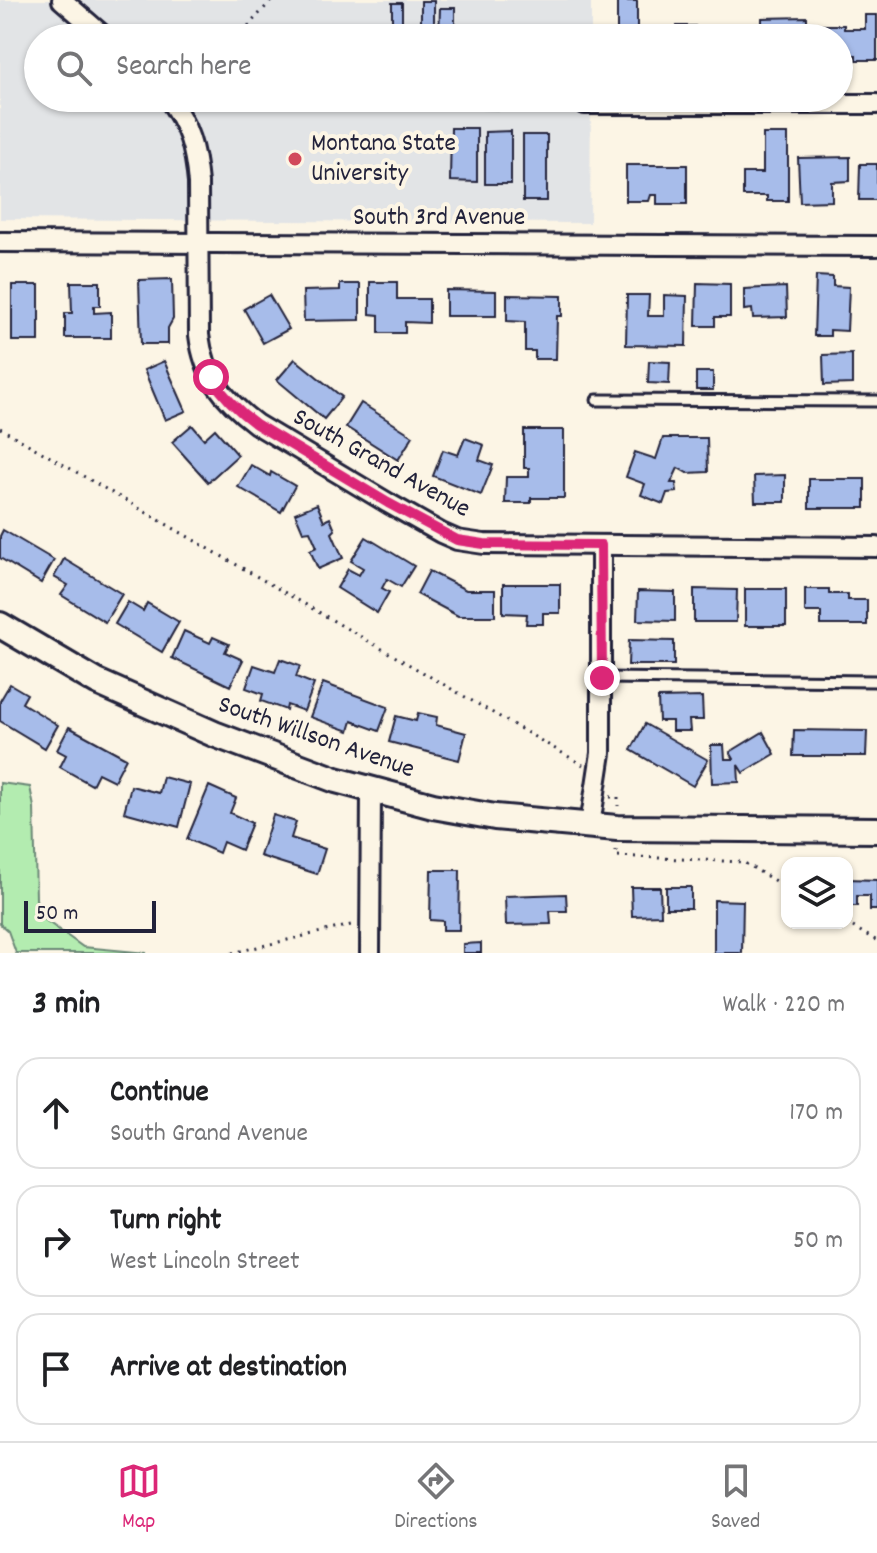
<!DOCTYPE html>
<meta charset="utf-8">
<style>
body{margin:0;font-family:Dekko,sans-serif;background:#f2f2f2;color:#202124}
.controls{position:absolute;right:24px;bottom:24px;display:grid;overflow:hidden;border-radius:16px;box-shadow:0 2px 6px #0004}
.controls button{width:72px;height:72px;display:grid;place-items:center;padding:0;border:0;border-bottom:2px solid #e0e0e0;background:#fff;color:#202124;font:40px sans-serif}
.scale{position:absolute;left:24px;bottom:20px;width:132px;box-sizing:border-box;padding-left:8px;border:4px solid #22223b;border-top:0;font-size:22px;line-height:28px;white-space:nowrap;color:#22223b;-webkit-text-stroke:6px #fcf5e5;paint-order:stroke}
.stop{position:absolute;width:24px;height:24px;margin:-18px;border:6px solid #db2777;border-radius:50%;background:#fff}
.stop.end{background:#db2777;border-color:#fff;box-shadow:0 2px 8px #0008}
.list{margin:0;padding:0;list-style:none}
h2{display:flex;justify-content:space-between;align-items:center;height:104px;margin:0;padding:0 32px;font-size:34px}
h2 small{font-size:26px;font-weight:400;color:#757577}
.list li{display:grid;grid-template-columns:52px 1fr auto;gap:24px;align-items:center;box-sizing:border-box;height:112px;margin:0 16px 16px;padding:0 16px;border:2px solid #e0e0e0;border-radius:24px}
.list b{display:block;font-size:30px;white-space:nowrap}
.list p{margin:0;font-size:26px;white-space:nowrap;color:#757577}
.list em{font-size:26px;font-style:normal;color:#757577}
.icon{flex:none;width:44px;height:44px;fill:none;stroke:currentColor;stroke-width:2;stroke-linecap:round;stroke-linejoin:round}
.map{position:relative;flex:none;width:877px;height:953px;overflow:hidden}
.search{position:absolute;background:#fff;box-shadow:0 2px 6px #0004;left:24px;right:24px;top:24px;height:88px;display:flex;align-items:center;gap:20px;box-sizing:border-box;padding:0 28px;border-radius:44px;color:#757577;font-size:30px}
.sheet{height:488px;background:#fff}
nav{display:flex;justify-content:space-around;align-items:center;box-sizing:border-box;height:112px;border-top:2px solid #e0e0e0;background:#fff;font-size:22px;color:#757577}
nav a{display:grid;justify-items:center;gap:4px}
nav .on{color:#db2777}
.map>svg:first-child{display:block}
</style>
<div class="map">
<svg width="877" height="953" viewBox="0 0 877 953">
<rect width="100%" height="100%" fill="#fcf5e5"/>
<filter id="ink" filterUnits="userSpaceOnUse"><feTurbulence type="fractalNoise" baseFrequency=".0125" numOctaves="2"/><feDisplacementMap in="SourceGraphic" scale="16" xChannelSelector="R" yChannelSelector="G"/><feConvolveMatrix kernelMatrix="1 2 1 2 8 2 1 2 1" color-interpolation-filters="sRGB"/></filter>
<g filter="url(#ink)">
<path fill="#e2e4e6" d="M0 0H591V38H38V98H591L590 223 0 219Z"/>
<path fill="#b3ecb0" stroke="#6a8776" stroke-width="2" d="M0 783 30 787 34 807 36 899 41 917 83 947 147 953H16L8 931 0 924Z"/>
<g fill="#a7bcea" stroke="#22223b" stroke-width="2">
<rect x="421" y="1" width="13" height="37"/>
<rect x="617" y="1" width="20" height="30"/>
<rect x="392" y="3" width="10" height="35"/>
<path d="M440 8H455V38H439Z"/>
<path d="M865 15H877V60H856V55H846V61H839V38H814V25H844V29H865Z"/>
<path d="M807 17V38H762V18Z"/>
<path d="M677 26H695L694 37 732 38H677Z"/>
<path d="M633 34 665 35V38H633Z"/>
<path d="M451 128H477V182L450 181Z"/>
<path d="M511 131V184H485V132Z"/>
<path d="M763 134H788V201H767V196H743V173H763Z"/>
<rect x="523" y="135" width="24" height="66"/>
<path d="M850 157V181L832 182V201L800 202 798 158Z"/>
<path d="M860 164H877V200H859Z"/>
<path d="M626 165H687V204H657V195H651L649 201H626Z"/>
<path d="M816 276 833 277V286L849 287 847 331 830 330V336H814Z"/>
<path d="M172 279 173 319 168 328V344H141L139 280Z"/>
<path d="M71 282H100V306H94V313L111 312V338H65V313H72Z"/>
<path d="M370 282H397V299H429V323L405 322V333H379V315L370 314Z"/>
<path d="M697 283 730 284V317H715V326H696Z"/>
<path d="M340 284H360V320L304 321 303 291 340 290Z"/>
<rect x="12" y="285" width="27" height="56"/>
<path d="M786 287 787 317 753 318 752 309 744 310V289Z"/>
<path d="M446 290 496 291V316H446Z"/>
<path d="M269 295 289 329 263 343 244 309Z"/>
<path d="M507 295 562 296V316H557L556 359H535V351H525V322L507 321Z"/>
<path d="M627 295H649L648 316H664V295L687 296 686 346 626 345Z"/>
<path d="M852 354V384L824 385 823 355Z"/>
<path d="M295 359 342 397 324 419 277 380Z"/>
<path d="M164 361 186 411 165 420 144 370Z"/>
<path d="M649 361 670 362 669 384 648 383Z"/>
<rect x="696" y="372" width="17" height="18"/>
<path d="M361 403 413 436 398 460 346 427Z"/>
<path d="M192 425 204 439 215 429 238 455 208 482 172 442Z"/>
<path d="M524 430H564V498H531V503H505L506 477H529V468H524Z"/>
<path d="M465 438 484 445 479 460 493 465 481 495 433 476 443 450 458 455Z"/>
<path d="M663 438H707L708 472 687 473 678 468 671 483H676L677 492 667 493 663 504 641 495 645 484 626 477 635 452 656 459Z"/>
<path d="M251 465 270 476 271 472 295 486 281 512 238 487Z"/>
<path d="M785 475V502H755L754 476Z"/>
<rect x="809" y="479" width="56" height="29"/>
<path d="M317 504 324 521 330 518 335 530 332 533 343 558 318 569 310 550 317 547 310 531 303 532 295 513Z"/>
<path d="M3 530 54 560 41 583 0 558V536Z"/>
<path d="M366 537 414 566 401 587 387 579 382 588 389 592 377 613 337 588 348 569 359 575 363 568 351 561Z"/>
<path d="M64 559 122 594 105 622 61 595 68 585 54 577Z"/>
<path d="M429 571 466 590H495V616H458L417 594Z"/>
<path d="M503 584H560V613H543V624H526L527 614 503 613Z"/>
<path d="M694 589 737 590 736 622H694Z"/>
<rect x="745" y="589" width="41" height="37"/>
<path d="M805 589H829V594H848V600H867V625H821V612H805Z"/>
<path d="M638 591 675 592V621L637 620Z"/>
<path d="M128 602 143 611 147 603 179 622 162 652 115 624Z"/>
<path d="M184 631 210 643 213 637 229 644 225 652 243 660 230 686 172 658Z"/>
<path d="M629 640 674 641V665H628Z"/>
<path d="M280 659 300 666 296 677 314 684 304 711 287 705 286 710 261 701 263 694 246 688 254 665 275 672Z"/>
<path d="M323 683 388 707 379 731 352 721 349 731 310 717Z"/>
<path d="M10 684 27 694 22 703 58 725 45 748 0 721V701Z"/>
<path d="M702 697 703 720H689L690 731H672V721H659L658 698Z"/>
<path d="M418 713 437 717 436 725 466 733 459 760 389 742 396 716 416 721Z"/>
<path d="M645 724 708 760 693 786 631 750Z"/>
<path d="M69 727 126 758 114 781 98 773 92 785 60 767 66 755 57 750Z"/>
<path d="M794 730 867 731 866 756H793Z"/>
<path d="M763 732 775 754 743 773 738 765 739 782 712 783 711 745H724L725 759H734L730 752Z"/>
<path d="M163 777 190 784 179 827 124 812 131 786 159 793Z"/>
<path d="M209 786 236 798 230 813 252 823 241 850 223 842 219 853 187 839Z"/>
<path d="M273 815 296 822 291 838 325 849 317 874 260 856Z"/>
<path d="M431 870H460L459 930H443V921L430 920Z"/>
<path d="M847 879 877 880V910H870V896H857V906H847Z"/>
<path d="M631 887H660L661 915 632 916Z"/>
<rect x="666" y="887" width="25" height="21"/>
<path d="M566 894 567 911H550L551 924 506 925 505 896Z"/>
<path d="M714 900 743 901 742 953H714Z"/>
<path d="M481 943V953H463V944Z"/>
</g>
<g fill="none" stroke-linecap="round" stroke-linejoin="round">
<defs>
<g id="service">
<path d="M438 102 585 104"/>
<path d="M597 400 877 401"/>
<path d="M602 678 877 681"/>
</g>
<g id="minor">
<path d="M62 0 106 38"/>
<path d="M168 98C189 126 195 149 198 183L199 335C204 376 223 399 256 424L388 503 441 533 457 540 484 544 877 547"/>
<path d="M585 104H877"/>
<path d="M0 242 877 246"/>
<path d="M590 825 601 753V545"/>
<path d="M370 953 371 790"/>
</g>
<path id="secondary" d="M0 625 97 682 214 734 336 780 433 806 495 817 617 828 877 830"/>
</defs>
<use href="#service" stroke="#22223b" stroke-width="15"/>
<use href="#minor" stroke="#22223b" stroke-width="24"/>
<use href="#secondary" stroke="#22223b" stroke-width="30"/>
<g stroke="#22223b" stroke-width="3" stroke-dasharray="2 6" stroke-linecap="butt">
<path d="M237 38 272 0"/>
<path d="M0 428 583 765"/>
<path d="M610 797H618V806"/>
<path d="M616 850V856L743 862 787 888"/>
<path d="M846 923 877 941"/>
<path d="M232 953 351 925"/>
</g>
<use href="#service" stroke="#fcf5e5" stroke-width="9"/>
<use href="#minor" stroke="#fcf5e5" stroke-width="18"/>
<use href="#secondary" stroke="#fcf5e5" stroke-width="24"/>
</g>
</g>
<g fill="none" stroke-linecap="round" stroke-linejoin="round" filter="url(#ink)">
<path stroke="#db2777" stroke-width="10" d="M211 377C223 396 237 410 256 424L388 503 457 540 484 544 601 545 602 678"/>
</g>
<circle fill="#d1495b" stroke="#fcf5e5" stroke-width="3" cx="295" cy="159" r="8"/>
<g text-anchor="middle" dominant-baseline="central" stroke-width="8" stroke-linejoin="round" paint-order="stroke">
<g font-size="26" fill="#22223b" stroke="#fcf5e5" text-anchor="start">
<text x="311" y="144">Montana State<tspan x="311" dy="30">University</tspan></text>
</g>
<g font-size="26" fill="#22223b" stroke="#fcf5e5">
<text x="439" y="218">South 3rd Avenue</text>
<text transform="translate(381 464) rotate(29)">South Grand Avenue</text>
<text transform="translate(316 738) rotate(19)">South Willson Avenue</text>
</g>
</g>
</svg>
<div class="controls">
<button><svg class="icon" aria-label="layers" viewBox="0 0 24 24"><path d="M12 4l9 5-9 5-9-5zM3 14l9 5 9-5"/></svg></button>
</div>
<div class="scale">50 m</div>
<div class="stop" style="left:211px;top:377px"></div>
<div class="stop end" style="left:602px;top:678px"></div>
<div class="search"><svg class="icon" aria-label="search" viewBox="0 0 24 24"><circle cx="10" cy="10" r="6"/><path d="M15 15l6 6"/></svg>Search here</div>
</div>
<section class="sheet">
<h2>3 min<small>Walk · 220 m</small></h2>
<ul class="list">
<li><svg class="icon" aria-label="ahead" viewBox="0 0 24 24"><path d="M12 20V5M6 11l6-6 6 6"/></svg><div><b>Continue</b><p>South Grand Avenue</p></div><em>170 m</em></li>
<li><svg class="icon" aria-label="right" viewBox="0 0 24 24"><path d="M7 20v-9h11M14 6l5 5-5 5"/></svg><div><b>Turn right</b><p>West Lincoln Street</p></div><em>50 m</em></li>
<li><svg class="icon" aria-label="arrive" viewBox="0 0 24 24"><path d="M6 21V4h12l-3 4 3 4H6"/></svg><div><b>Arrive at destination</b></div></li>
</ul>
</section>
<nav>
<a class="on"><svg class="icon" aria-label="map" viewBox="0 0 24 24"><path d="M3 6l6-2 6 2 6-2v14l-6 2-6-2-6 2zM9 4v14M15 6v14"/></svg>Map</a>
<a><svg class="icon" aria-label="directions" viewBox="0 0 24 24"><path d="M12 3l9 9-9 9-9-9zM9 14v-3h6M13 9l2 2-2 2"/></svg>Directions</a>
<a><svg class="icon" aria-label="saved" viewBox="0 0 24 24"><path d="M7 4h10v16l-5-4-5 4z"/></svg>Saved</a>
</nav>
